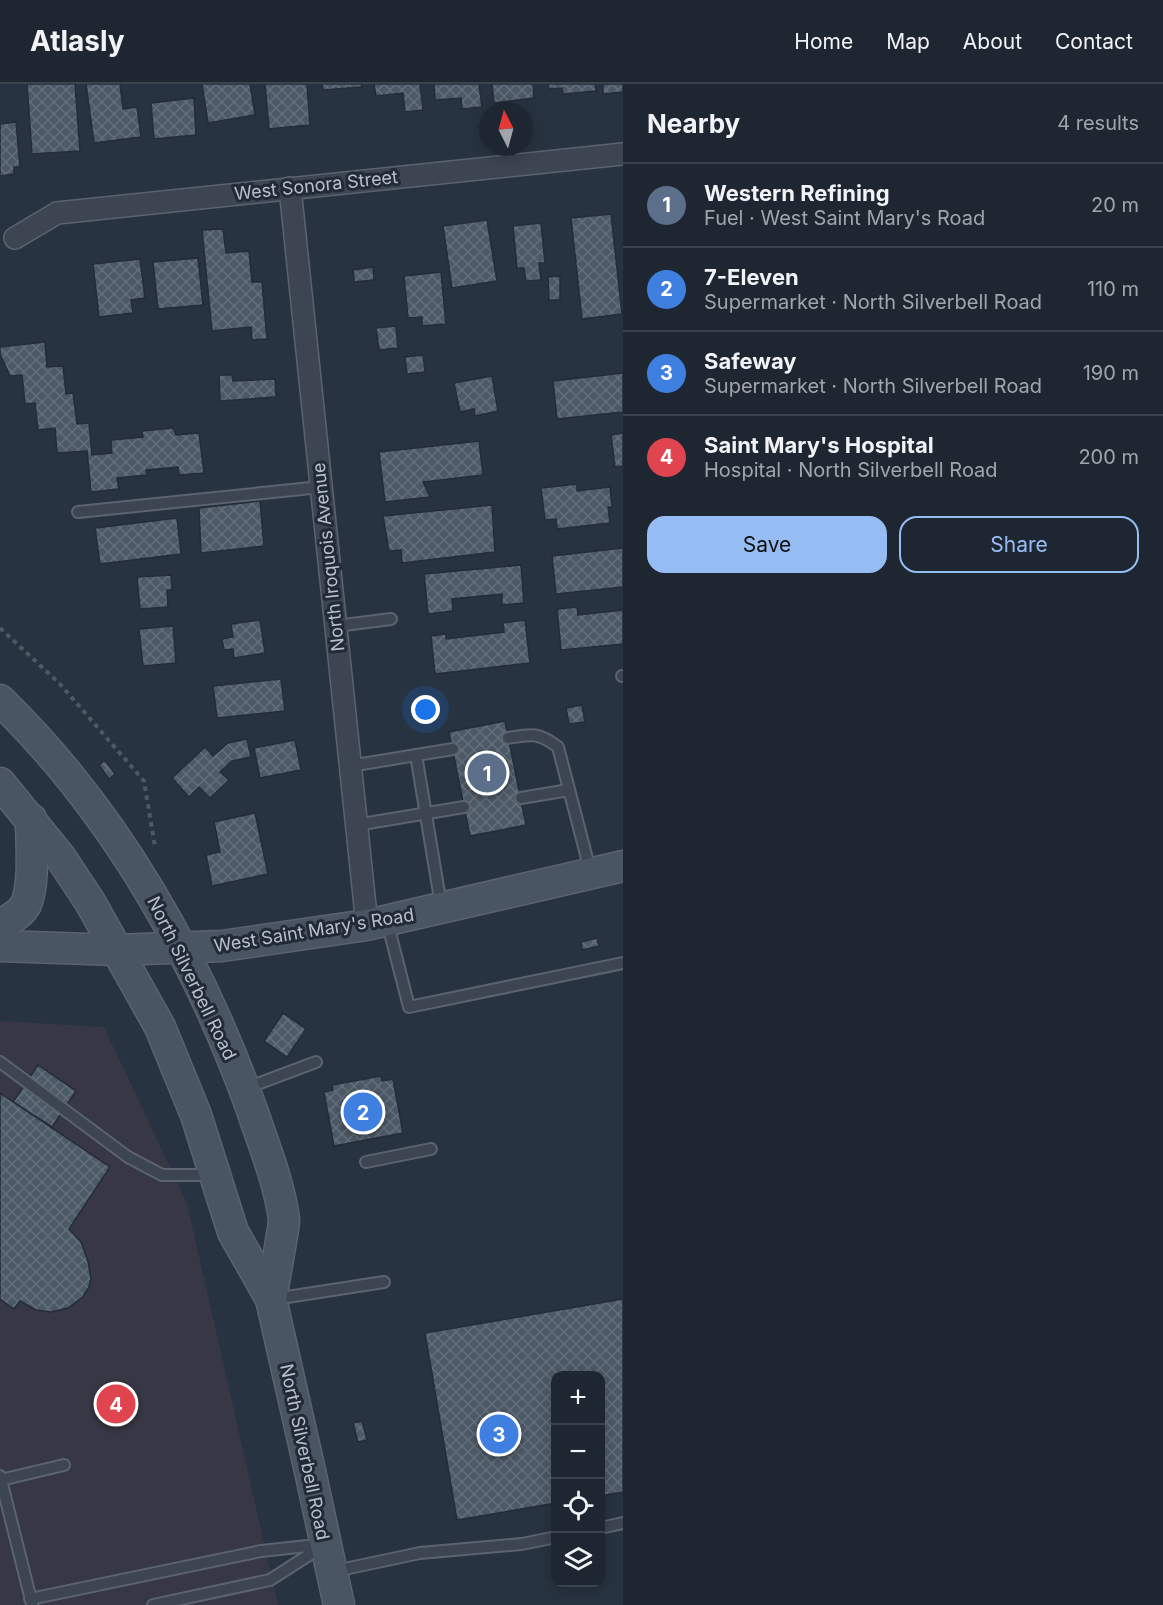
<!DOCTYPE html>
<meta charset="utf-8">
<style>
body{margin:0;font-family:Inter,sans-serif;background:#2b323d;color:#f1f3f6}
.controls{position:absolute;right:18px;bottom:18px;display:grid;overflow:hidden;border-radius:12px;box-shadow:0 3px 15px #0003}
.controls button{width:54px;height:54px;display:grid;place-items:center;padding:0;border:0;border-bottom:2px solid #3c434d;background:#1e2631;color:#f1f3f6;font:30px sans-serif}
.compass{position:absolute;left:479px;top:18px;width:54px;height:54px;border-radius:50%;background:#1e2631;box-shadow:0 3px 15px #0003;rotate:354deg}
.you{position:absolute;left:426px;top:626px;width:21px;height:21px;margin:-15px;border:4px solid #fff;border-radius:50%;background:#1a73e8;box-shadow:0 0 0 9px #1a73e833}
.badge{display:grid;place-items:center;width:39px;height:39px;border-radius:50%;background:#96bdf3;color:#fff;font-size:20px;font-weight:700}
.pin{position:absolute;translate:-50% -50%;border:3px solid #fff;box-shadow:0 2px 6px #0006}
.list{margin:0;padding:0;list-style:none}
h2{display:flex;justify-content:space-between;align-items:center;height:78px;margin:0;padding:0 24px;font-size:26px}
h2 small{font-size:20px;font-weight:400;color:#a1a5ab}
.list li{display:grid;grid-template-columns:39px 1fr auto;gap:18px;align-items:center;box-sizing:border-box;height:84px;padding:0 24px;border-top:2px solid #3c434d}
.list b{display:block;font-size:22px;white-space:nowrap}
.list p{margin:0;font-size:20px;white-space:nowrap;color:#a1a5ab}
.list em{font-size:20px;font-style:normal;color:#a1a5ab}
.actions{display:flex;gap:12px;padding:18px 24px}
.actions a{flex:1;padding:14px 0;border:2px solid #96bdf3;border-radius:18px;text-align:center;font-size:21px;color:#96bdf3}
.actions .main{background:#96bdf3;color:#111}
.icon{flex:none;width:33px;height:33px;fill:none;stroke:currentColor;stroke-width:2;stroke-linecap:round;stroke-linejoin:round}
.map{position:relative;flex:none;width:623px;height:1521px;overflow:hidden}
header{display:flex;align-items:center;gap:36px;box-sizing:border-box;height:84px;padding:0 30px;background:#1e2631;border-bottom:2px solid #3c434d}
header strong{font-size:28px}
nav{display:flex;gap:33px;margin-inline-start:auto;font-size:21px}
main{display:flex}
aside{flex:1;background:#1e2631}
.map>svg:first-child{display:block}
</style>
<header>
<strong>Atlasly</strong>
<nav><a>Home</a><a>Map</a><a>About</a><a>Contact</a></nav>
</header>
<main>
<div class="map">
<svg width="623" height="1521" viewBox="0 0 623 1521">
<defs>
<pattern id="building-cross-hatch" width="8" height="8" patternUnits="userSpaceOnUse" patternTransform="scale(1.5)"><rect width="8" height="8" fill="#4c5966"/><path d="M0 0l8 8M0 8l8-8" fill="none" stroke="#646f7b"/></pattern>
</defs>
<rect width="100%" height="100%" fill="#283341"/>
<path fill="#383745" d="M0 937 104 943 187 1119 278 1521H0Z"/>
<g fill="url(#building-cross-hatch)" stroke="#232c38" stroke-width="1.5">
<path d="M27 0H75L80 67 32 70Z"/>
<path d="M86 0H120L123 25 137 23 141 53 94 59Z"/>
<path d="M202 0H250L255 31 208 39Z"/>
<path d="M265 0H307L310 41 269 45Z"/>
<path d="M322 0H361L362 3 323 6Z"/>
<path d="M374 0H420L423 26 405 28 403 9 376 12Z"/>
<path d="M434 0H479L482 23 462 25 461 14 435 16Z"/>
<path d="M492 0H533L534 14 494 19Z"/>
<path d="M548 0H595L596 7 563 10 562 4 549 5Z"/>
<path d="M603 0H623V8L603 10Z"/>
<path d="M194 14 196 51 154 55 151 19Z"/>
<path d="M16 38 20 83H14V90L0 92V40Z"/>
<path d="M611 130 622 230 582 235 571 134Z"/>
<path d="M487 136 497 197 452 204 443 142Z"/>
<path d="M541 139 545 179H539L541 196 526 197 524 184H517L513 142Z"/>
<path d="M223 145 226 169 249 167 252 198H262L267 255 252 256 251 243 212 247 202 146Z"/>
<path d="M198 174 203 221 158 225 153 178Z"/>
<path d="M140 175 145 214 131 216 133 229 99 233 93 180Z"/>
<path d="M373 183 374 196 354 198 353 186Z"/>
<path d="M441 188 446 240 422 242V233L408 234 404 192Z"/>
<path d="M560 192V216H549L548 193Z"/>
<path d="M396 242 398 264 379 266 376 244Z"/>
<path d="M45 258 47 283 63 282 66 310 73 309 77 340 89 339 92 371 112 369 111 356 143 353 142 347 173 344 176 351 199 349 204 389 179 391 178 383 146 386 147 391 117 394 119 405 91 408 87 367 57 369 55 344 38 346 35 319 25 320 22 291 10 292 0 270V263Z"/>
<path d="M423 271 425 288 407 290 405 273Z"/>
<path d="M623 289V328L557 335 553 297Z"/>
<path d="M219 291H232L233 297 275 295 276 313 220 317Z"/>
<path d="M492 292 498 327 475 332 474 325 460 328 454 299Z"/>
<path d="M623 349V382L615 383 611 351Z"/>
<path d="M479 357 483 391 423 398 430 413 385 418 379 368Z"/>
<path d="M577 400V407L610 403 612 423H608L610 439 557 445 556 435 545 436 541 404Z"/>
<path d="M260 417 264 462 201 469 199 424Z"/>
<path d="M492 421 495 468 402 479 401 466 389 467 383 432Z"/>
<path d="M177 434 181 470 100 480 95 444Z"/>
<path d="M623 464V503L556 510 552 472Z"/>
<path d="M521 481 524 519 502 521V510L452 515 453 527 428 530 424 490Z"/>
<path d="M171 491 172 506H167L168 523 140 525 137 493Z"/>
<path d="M577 523 578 531 623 526V560L561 566 557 525Z"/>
<path d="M260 536 265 569 234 574 233 565 224 566 222 555 233 553 231 540Z"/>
<path d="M525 536 530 579 435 590 431 552 446 550V555L504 548 503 539Z"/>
<path d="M173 542 176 579 143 582 139 545Z"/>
<path d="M281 595 285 627 217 634 213 602Z"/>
<path d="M582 621 585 638 569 640 566 624Z"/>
<path d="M505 637 526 741 470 752 449 648Z"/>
<path d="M247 655 251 673 232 677 220 688 229 696 210 714 199 703 189 713 172 694 205 663 213 672 228 659Z"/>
<path d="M295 656 301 686 260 694 254 664Z"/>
<path d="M105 676 115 690 109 695 99 681Z"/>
<path d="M255 729 268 790 212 802 206 771 220 768 214 738Z"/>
<path d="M597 854 599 862 582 866 581 858Z"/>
<path d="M283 929 306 945 287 973 264 957Z"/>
<path d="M38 981 76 1007 52 1043 13 1018Z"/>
<path d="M381 992 382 997 393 995 403 1049 334 1062 324 1008 333 1006 332 1001Z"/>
<path d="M0 1009 110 1083 69 1145 81 1158 88 1177 91 1195 89 1203 83 1213 68 1224 51 1228 36 1226 20 1217 14 1225 0 1215Z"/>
<path d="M623 1215V1408L600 1412V1292H556V1419L457 1436 425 1249Z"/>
<path d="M362 1337 367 1356 358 1358 353 1339Z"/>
</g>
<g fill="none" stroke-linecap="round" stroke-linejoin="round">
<defs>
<g id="lane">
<path d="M78 428 321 403"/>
<path d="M336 542 391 535"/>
<path d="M622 592H623"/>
<path d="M508 654C532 650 538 648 558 663L590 786"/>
<path d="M416 671 441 821"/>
<path d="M350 682 453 665"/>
<path d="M521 714 569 706"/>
<path d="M356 741 464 723"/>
<path d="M387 837 409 923 623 879"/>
<path d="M0 978 128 1073 162 1091H213"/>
<path d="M244 1005 316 978"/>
<path d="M366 1078 431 1065"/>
<path d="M274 1215 384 1198"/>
<path d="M0 1392 32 1520"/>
<path d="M1 1396 64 1381"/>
<path d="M600 1444 623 1439"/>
<path d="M335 1487 420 1469 522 1460 556 1453"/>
<path d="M30 1515 261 1467 326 1460 270 1496 153 1521"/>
</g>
<g id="street">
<path d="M290 104 367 841"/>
<path d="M15 154 57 129 623 70"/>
</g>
<g id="secondary">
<path d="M0 616C116 729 198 875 252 1026 264 1062 279 1098 284 1135 284 1142 282 1150 281 1157 278 1177 274 1196 271 1215"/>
<path d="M0 699 61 774 90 818 160 943 196 1031 233 1148 271 1215 310 1387 339 1521"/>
<path d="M0 841C9 836 21 830 26 820 35 799 31 759 31 735"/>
<path d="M0 862 117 866 222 862 367 841 623 782"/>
</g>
</defs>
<use href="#lane" stroke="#5a636e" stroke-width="14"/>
<use href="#street" stroke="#5a636e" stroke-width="24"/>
<use href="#secondary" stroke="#5a636e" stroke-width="33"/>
<path stroke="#485d5f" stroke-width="4" stroke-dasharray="4.5 4.5" stroke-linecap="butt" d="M0 544 60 600 144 697 155 763"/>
<use href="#lane" stroke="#3c4551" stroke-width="10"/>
<use href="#street" stroke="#3c4551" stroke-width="21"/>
<use href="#secondary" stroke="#4a5563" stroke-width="30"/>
</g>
<g text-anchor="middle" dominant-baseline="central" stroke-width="6" stroke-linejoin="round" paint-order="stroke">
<g font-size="18" fill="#b9c0cb" stroke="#212a36">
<text transform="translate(316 101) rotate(-6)">West Sonora Street</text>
<text transform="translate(328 473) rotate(-96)">North Iroquois Avenue</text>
<text transform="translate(314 846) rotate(-9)">West Saint Mary's Road</text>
<text transform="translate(192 894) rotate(64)">North Silverbell Road</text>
<text transform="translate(305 1368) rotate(78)">North Silverbell Road</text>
</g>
</g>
</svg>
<div class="controls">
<button>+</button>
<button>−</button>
<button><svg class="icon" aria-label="locate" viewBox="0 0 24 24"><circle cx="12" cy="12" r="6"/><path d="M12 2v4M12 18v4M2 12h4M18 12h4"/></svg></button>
<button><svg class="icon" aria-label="layers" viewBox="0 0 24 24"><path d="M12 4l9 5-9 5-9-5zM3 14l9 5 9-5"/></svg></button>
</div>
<svg class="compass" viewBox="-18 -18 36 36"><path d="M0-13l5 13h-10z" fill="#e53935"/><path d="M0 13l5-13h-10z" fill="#a1a5ab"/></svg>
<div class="you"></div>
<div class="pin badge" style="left:487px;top:689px;background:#5c6f8a">1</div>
<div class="pin badge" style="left:363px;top:1028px;background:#3f7fe0">2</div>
<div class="pin badge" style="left:499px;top:1350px;background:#3f7fe0">3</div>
<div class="pin badge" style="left:116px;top:1320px;background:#e0444e">4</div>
</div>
<aside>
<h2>Nearby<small>4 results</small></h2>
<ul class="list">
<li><span class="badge" style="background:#5c6f8a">1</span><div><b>Western Refining</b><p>Fuel · West Saint Mary's Road</p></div><em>20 m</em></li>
<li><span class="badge" style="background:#3f7fe0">2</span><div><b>7-Eleven</b><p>Supermarket · North Silverbell Road</p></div><em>110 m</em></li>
<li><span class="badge" style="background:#3f7fe0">3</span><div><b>Safeway</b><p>Supermarket · North Silverbell Road</p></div><em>190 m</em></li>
<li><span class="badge" style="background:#e0444e">4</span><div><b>Saint Mary's Hospital</b><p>Hospital · North Silverbell Road</p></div><em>200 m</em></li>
</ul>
<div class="actions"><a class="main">Save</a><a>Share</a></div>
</aside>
</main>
